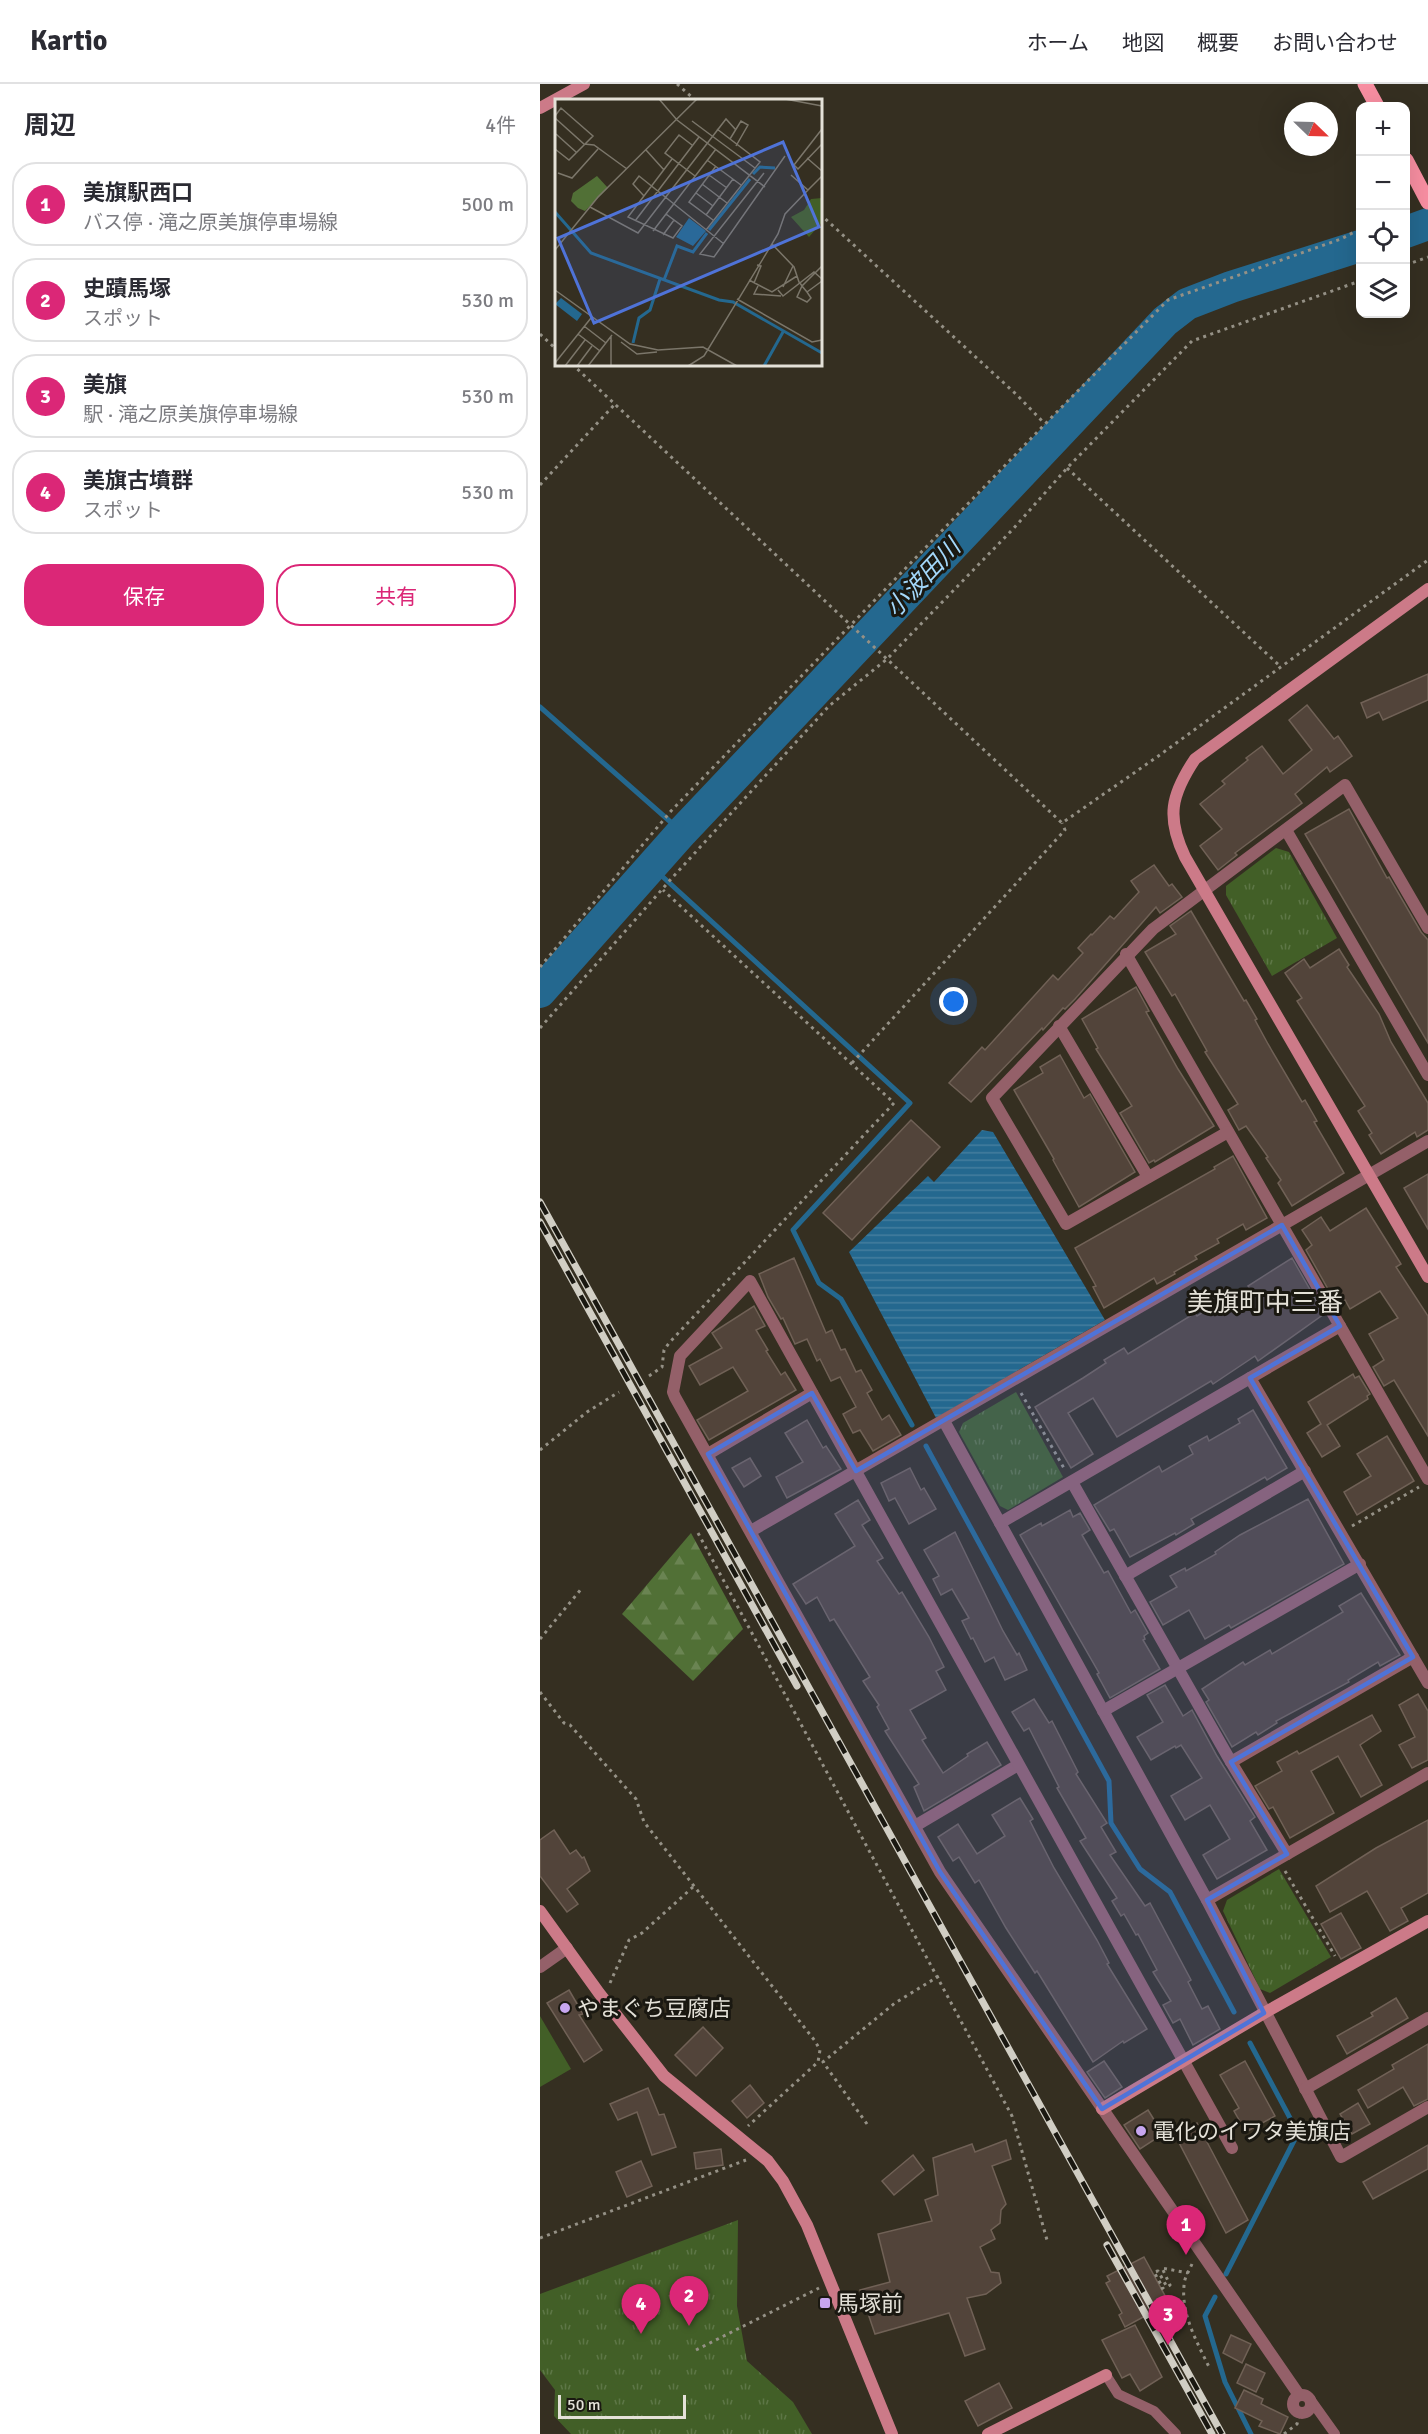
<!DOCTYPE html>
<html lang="ja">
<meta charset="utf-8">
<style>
body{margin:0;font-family:Signika,"Noto Sans JP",sans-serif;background:#f7f7f7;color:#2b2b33}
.controls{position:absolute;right:18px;top:18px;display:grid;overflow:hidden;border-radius:12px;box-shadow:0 6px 24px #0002}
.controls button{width:54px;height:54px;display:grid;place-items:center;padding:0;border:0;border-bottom:2px solid #e1e1e2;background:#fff;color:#2b2b33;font:30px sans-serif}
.compass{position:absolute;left:744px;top:18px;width:54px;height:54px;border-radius:50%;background:#fff;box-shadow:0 6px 24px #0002;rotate:113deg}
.scale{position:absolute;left:18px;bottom:15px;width:128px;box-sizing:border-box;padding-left:6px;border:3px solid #e4e1d8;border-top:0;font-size:16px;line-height:21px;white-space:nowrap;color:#e4e1d8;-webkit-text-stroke:4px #1a1811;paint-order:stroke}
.you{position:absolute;left:414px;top:918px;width:21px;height:21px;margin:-15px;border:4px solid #fff;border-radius:50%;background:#1a73e8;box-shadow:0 0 0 9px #1a73e833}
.badge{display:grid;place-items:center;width:39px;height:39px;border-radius:50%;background:#db2777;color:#fff;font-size:20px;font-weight:700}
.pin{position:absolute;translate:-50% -50px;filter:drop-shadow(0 2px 3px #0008)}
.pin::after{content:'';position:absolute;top:32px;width:21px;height:18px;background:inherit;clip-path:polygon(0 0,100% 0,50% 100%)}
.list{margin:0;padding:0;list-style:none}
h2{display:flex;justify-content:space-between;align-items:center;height:78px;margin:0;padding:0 24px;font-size:26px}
h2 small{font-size:20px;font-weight:400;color:#7c7c81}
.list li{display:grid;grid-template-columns:39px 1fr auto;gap:18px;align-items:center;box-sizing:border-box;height:84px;margin:0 12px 12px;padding:0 12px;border:2px solid #e1e1e2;border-radius:24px}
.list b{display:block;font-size:22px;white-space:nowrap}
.list p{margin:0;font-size:20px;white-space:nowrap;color:#7c7c81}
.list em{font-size:20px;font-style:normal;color:#7c7c81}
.actions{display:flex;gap:12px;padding:18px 24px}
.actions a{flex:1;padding:14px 0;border:2px solid #db2777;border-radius:24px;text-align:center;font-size:21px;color:#db2777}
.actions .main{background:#db2777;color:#fff}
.icon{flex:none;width:33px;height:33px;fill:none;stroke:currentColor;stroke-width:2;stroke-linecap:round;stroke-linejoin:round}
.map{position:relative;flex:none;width:888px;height:2350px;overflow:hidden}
header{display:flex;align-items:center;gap:36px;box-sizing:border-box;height:84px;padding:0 30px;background:#fff;border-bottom:2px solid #e1e1e2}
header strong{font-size:28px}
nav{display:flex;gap:33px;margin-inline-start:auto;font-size:21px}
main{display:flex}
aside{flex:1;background:#fff}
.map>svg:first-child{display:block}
</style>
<header>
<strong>Kartio</strong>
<nav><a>ホーム</a><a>地図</a><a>概要</a><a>お問い合わせ</a></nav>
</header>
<main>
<aside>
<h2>周辺<small>4件</small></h2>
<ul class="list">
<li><span class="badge">1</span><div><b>美旗駅西口</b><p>バス停 · 滝之原美旗停車場線</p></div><em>500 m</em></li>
<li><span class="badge">2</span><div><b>史蹟馬塚</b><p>スポット</p></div><em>530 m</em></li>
<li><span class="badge">3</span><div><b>美旗</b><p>駅 · 滝之原美旗停車場線</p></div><em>530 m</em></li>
<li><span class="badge">4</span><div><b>美旗古墳群</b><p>スポット</p></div><em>530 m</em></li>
</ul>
<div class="actions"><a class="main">保存</a><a>共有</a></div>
</aside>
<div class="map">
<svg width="888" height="2350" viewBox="0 0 888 2350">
<defs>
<pattern id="grass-tufts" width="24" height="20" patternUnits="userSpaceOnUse" patternTransform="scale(1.5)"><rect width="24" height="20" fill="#425f27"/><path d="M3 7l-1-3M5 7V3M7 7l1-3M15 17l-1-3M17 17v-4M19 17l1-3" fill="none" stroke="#5d7646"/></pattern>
<pattern id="forest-firs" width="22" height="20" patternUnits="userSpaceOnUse" patternTransform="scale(1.5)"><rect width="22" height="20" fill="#517036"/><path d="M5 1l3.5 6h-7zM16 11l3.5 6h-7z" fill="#6a8452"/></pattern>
<pattern id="water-rules" width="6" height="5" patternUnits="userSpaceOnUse" patternTransform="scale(1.5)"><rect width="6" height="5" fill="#24688f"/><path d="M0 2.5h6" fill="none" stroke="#447d9e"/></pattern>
</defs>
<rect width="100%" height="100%" fill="#352f21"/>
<g fill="url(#grass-tufts)">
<path d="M736 764 749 768 797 854 732 892 686 811V802Z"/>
<path d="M476 1308 523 1393 468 1426 460 1422 419 1348 423 1339Z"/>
<path d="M739 1785 791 1873 730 1909 720 1905 683 1827 687 1816Z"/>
<path d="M198 2136 197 2222 207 2277 253 2318 272 2350H31L14 2332 15 2306 0 2286V2210Z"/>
</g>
<path fill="url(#forest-firs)" d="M151 1449 203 1545 153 1597 82 1530Z"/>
<path fill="#425f27" d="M0 1932 31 1985 0 2003Z"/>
<path fill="url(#water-rules)" d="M442 1046 453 1048 565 1236 396 1334 309 1168 388 1092 394 1098Z"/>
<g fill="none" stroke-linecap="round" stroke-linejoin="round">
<g stroke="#24688f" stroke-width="5">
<path d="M0 623 142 748"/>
<path d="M112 783 370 1019 253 1146 279 1199 301 1215 372 1341"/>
<path d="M386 1362 569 1697 571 1739 600 1785 630 1808 694 1928"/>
<path d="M686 2190 758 2049 710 1959"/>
<path d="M675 2213 665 2232 685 2298 711 2350"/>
</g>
<g stroke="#24688f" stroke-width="32">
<path d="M866 148 888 140"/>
<path d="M0 908 142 748 625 237 647 220 691 203 820 162"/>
</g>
</g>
<g fill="#52443a" stroke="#706156" stroke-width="1.5">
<path d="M888 590V616L843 636 839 628 827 634 821 619Z"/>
<path d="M767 621 794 655 798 652 812 672 790 688 787 683 755 710 762 719 695 769 697 771 678 786 660 762 682 745 660 720 685 700 682 697 708 676 706 674 722 662 743 690 772 666 749 636Z"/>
<path d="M809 725 847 794 849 793 881 848 888 856V959L765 750Z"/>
<path d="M614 781 629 802 632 800 642 813 620 829 616 823 535 915 525 925 523 924 503 946 502 944 431 1018 409 999 442 963 445 966 513 891 518 896 543 869 538 864 551 850 552 851 570 832 574 835 599 808 591 797Z"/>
<path d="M651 827 704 917 706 916 717 935 715 936 728 960 762 1018 765 1016 777 1037 774 1038 804 1089 752 1122 738 1099 741 1096 726 1074 728 1073 706 1042 699 1046 688 1026 698 1020 665 968 667 967 635 910 632 912 605 868 636 850 630 842Z"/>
<path d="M799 865 809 881 807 883 839 930 851 958 888 1019V1046L877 1053 875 1048 841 1070 829 1051 832 1049 818 1027 825 1022 757 917 762 914 745 889 764 875 770 884Z"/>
<path d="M596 903 609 927 606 928 638 985 674 1042 615 1078 614 1076 609 1079 580 1029 592 1022 556 965 558 964 542 935Z"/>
<path d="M520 971 544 1014 550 1010 595 1088 539 1123 513 1076 514 1075 474 1006 503 989 500 983Z"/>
<path d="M371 1036 400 1063 312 1156 283 1129Z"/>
<path d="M693 1072 727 1134 706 1146 703 1140 677 1155 679 1159 655 1172 657 1175 634 1188 635 1190 617 1200 614 1194 564 1224 553 1203 556 1202 535 1164 675 1085 674 1083Z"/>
<path d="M888 1090V1145L864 1104Z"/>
<path d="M826 1124 861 1180 856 1183 888 1232V1352L854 1296 844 1302 833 1283 844 1276 829 1250 858 1234 840 1207 810 1225 805 1216 797 1221 766 1166 772 1161 762 1146 781 1133 790 1147Z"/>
<path d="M254 1174 286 1249 292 1246 301 1266 305 1265 316 1288 321 1286 332 1306 327 1309 342 1336 349 1331 361 1351 333 1367 320 1346 313 1349 303 1330 316 1323 300 1293 291 1297 280 1275 277 1277 267 1255 255 1260 243 1234 241 1235 228 1213 219 1190Z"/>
<path d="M752 1174 784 1230 718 1277 715 1272 673 1300 671 1297 577 1353 553 1314 528 1329 553 1370 531 1384 495 1323 543 1294 566 1279 564 1276 584 1264 588 1270 655 1229 657 1232 681 1217 683 1221 710 1205 708 1202Z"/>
<path d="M214 1222 225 1242 216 1246 228 1266 226 1267 241 1291 245 1288 256 1306 169 1356 157 1336 208 1307 193 1283 160 1301 149 1282 182 1264 172 1249Z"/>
<path d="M813 1290 815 1294 819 1292 830 1310 827 1312 828 1315 787 1341 800 1362 782 1373 767 1349 781 1340 768 1318Z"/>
<path d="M713 1326 747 1384 727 1396 725 1393 651 1435 654 1440 636 1451 635 1449 590 1473 574 1445 570 1447 554 1421 619 1382 622 1388 653 1370 649 1362 667 1352 669 1357 700 1339 698 1335Z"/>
<path d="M267 1336 283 1364 286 1362 301 1385 247 1414 236 1393 263 1378 245 1349Z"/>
<path d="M847 1352 874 1397 817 1431 804 1408 831 1392 817 1370Z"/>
<path d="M210 1374 221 1392 204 1403 192 1384Z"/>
<path d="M370 1384 381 1406 384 1404 396 1425 369 1440 355 1414 349 1417 341 1399Z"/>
<path d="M768 1415 804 1480 691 1544 689 1541 665 1555 649 1526 623 1541 610 1518 637 1503 630 1492 645 1484 646 1487 676 1470 675 1468 700 1451Z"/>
<path d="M318 1416 330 1436 322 1441 343 1474 337 1477 359 1510 362 1508 389 1553 404 1583 396 1587 406 1606 370 1626 386 1654 382 1656 403 1689 428 1672 427 1670 447 1658 461 1681 384 1727 374 1703 379 1700 345 1647 349 1645 337 1623 339 1621 323 1597 330 1593 294 1535 290 1537 277 1513 266 1520 253 1500 315 1462 295 1430Z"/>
<path d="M530 1426 533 1433 540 1429 550 1446 542 1451 564 1489 568 1487 591 1529 595 1526 608 1549 604 1552 605 1555 603 1556 620 1585 570 1614 557 1590 559 1589 480 1451 501 1439 502 1442Z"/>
<path d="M415 1448 463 1547 477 1571 479 1569 487 1586 465 1596 454 1573 445 1578 433 1554 431 1555 422 1537 429 1534 412 1505 401 1511 393 1495 399 1492 384 1466Z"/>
<path d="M821 1509 860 1571 840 1582 838 1578 808 1596 809 1598 736 1637 737 1639 718 1651 716 1648 692 1663 666 1618 669 1616 662 1605 703 1578 705 1581 730 1566 732 1570 803 1528 799 1522Z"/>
<path d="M625 1601 643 1632 652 1626 677 1672 715 1733 710 1737 727 1766 677 1795 663 1771 690 1755 670 1721 645 1736 631 1712 662 1694 641 1661 636 1664 635 1662 611 1676 597 1653 623 1638 607 1611Z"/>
<path d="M878 1610 888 1627V1676L872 1684 859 1661 875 1653 859 1621Z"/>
<path d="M494 1615 509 1639 512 1637 538 1688 536 1690 567 1739 561 1743 576 1768 570 1771 605 1822 610 1819 651 1896 648 1898 662 1925 668 1922 680 1945 653 1961 640 1935 633 1939 623 1921 631 1917 613 1888 617 1886 598 1850 596 1851 584 1830 581 1832 572 1817 577 1814 540 1757 546 1754 517 1704 519 1703 489 1644 484 1647 472 1628Z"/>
<path d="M832 1631 841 1647 820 1661 842 1701 821 1713 798 1672 771 1687 794 1729 750 1754 733 1723 729 1725 715 1702 742 1687 737 1678 757 1667 759 1670Z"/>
<path d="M480 1714 493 1735 490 1737 514 1784 557 1856 569 1879 567 1880 607 1945 584 1959 583 1957 553 1978 497 1887 495 1889 466 1844 439 1796 435 1799 419 1773 413 1777 398 1753 418 1740 437 1770 465 1752 452 1731Z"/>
<path d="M888 1736V1809L861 1824 868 1837 850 1847 827 1807 790 1828 776 1802 836 1764Z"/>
<path d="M14 1746 30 1770 36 1766 42 1774 44 1773 50 1787 27 1805 38 1820 27 1828 0 1792V1756Z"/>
<path d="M801 1829 821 1864 801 1875 781 1840Z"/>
<path d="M29 1906 43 1930 39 1931 62 1966 44 1978 7 1919Z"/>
<path d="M856 1914 868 1934 807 1970 797 1952 833 1932 831 1929Z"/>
<path d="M163 1943 183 1964 156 1992 135 1971Z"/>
<path d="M888 1960V2015L874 2022 863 2003 828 2024 818 2006 854 1985 852 1981Z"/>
<path d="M564 1977 582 2003 565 2014 547 1988Z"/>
<path d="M705 1977 735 2032 706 2048 694 2027 699 2024 680 1991Z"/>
<path d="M210 2001 224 2019 207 2034 192 2017Z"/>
<path d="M108 2004 119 2031 124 2030 136 2063 112 2071 97 2028 78 2036 70 2020Z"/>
<path d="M818 2019 830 2040 812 2050 800 2030Z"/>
<path d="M608 2026 623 2050 600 2065 584 2041Z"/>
<path d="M657 2039 708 2136 686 2149 635 2051Z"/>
<path d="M466 2056 471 2075 452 2082 466 2120 461 2126 460 2139 451 2146 455 2155 440 2163 451 2188 459 2189 461 2199 446 2210 427 2214 445 2265 425 2272 409 2229 335 2250 320 2206 350 2198 338 2150 392 2137 385 2116 398 2111 393 2074 432 2060 435 2068Z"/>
<path d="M888 2061V2085L833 2115 823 2098Z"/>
<path d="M181 2065 183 2081 156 2085 154 2069Z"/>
<path d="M373 2071 384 2086 354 2111 342 2097Z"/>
<path d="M101 2077 112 2102 87 2113 76 2088Z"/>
<path d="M604 2173 629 2219 585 2243 579 2231 582 2229 566 2199 570 2197 567 2192Z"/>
<path d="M595 2241 622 2293 600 2307 590 2290 582 2294 562 2256Z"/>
<path d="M691 2251 711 2260 702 2279 683 2269Z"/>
<path d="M706 2280 725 2289 716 2308 697 2299Z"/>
<path d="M459 2299 472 2324 438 2342 425 2317Z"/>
<path d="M704 2306 723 2315 721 2320 748 2333 740 2350 719 2342 722 2337 695 2324Z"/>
</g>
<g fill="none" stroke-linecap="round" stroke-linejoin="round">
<g stroke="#959186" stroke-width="3" stroke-dasharray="3 4.5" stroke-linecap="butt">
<path d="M137 0 155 16"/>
<path d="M280 130 477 311 505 340"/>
<path d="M866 181 888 173"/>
<path d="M0 250 16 265"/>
<path d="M32 280 522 739 617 673 888 476"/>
<path d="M527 384 741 583"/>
<path d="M0 401 75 320"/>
<path d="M0 883 131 727 505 340 628 216 801 155 820 145"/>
<path d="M0 944 132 794 289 622 347 575 474 444 527 384 652 257 820 197"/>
<path d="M312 979 525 746 522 739"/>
<path d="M109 1292 122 1283 124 1266 129 1259 354 1019 123 806"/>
<path d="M481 1309 525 1386"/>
<path d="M0 1366 47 1328 79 1308"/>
<path d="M812 1442 879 1403"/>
<path d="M158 1449 472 2032 507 2156"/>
<path d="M0 1555 42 1504"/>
<path d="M0 1608 24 1639 30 1641 96 1715 104 1738 275 1957 280 1966 278 1978 208 2042"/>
<path d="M745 1787 795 1872"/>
<path d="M70 1899 89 1856 102 1849 153 1803"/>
<path d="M327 2040 283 1978 355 1919 399 1892"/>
<path d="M0 2154 206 2076"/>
<path d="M652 2180C649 2187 644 2194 644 2202 641 2231 658 2260 670 2285"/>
<path d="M621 2205 623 2204 614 2188 618 2187 627 2203 630 2201 622 2184 648 2189"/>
<path d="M156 2266 279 2204"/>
<path d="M744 2350 757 2340 760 2329"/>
</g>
<g stroke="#946069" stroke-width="10">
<path d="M566 2291 578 2310 614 2327 636 2350"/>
<path d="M770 2315 795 2350"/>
</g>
<g stroke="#946069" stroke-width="12">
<path d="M746 746 888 991"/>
<path d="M586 870 888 1395"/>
<path d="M519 942 608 1093"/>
<path d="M688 1048 526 1140 452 1014 613 845 805 701 888 844"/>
<path d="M710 1294 800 1242"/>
<path d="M404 1337 667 1816 801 2073 888 2023"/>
<path d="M168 1370 272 1309"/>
<path d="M532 1398 691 1678 747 1770"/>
<path d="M460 1439 710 1294 888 1599"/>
<path d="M211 1447 888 1057"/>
<path d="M585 1492 765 1387"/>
<path d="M563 1627 820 1480"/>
<path d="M691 1678 873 1573"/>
<path d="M375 1742 478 1681"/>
<path d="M667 1816 888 1689"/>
<path d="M0 1883 27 1864"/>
<path d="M765 2005 888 1934"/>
<path d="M692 2064 210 1197 140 1272 133 1308 135 1313 400 1788 759 2311"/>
<circle cx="762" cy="2320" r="9"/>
</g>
<g stroke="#cc7a88" stroke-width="12">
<path d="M0 24 44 0"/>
<path d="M888 505 655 675C631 711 626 733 645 773L888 1193"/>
<path d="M0 1827 59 1909 124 1992 228 2077 243 2097 267 2141 352 2350"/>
<path d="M562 2025 724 1929 888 1837"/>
<path d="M448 2350 566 2291"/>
</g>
<g stroke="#f78ea1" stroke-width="15">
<path d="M825 0 837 22"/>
<path d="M866 76 888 118"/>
</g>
<defs>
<g id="rail">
<path d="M0 1118 682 2350"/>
<path d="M0 1138 257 1602"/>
<path d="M567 2161 672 2350"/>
</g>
</defs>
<use href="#rail" stroke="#d1cec4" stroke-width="7"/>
<use href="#rail" stroke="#1a1811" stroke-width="4.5" stroke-dasharray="14" stroke-linecap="butt"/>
</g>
<path fill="#4f73d8" fill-opacity="0.2" stroke="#4f73d8" stroke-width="4.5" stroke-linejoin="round" d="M742 1141 800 1242 710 1294 873 1573 691 1678 747 1770 667 1816 724 1929 562 2025 400 1788 168 1370 272 1309 316 1387Z"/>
<g fill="#c7a6ef" stroke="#1a1811" stroke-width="2">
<circle cx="25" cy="1924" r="6"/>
<circle cx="601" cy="2047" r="6"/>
<rect x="279" y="2213" width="12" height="12" rx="3"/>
</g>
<g text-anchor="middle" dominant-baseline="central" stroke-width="6" stroke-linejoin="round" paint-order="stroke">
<g font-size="22" fill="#e4e1d8" stroke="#1a1811" text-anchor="start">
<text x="37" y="1924">やまぐち豆腐店</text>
<text x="613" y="2047">電化のイワタ美旗店</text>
<text x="297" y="2219">馬塚前</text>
</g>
<g font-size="24" font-style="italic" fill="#a3d7fa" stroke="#1a1811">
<text transform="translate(383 494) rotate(-47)">小波田川</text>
</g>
<g font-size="26" fill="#e4e1d8" stroke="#1a1811">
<text x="725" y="1219">美旗町中三番</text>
</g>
</g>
<g transform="translate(15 15)">
<rect width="267" height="267" fill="#352f21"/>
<path d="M267 99V123L254 138 236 118 249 111 256 100Z" fill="#425f27"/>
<path d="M42 77 53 89 30 112 23 109 16 102 18 94Z" fill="#517036"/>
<path d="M134 119 151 132 138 147 121 138ZM6 199 27 215 22 222 0 205Z" fill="#24688f"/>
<path fill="none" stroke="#24688f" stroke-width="3" d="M198 75 205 68 220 69M0 113 36 154 164 201 178 203 267 254M154 131 195 80M109 181 122 147 138 153 152 134M78 244 84 219 95 211 105 180M209 267 228 233"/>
<path fill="none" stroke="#7b766a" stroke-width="1.5" d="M104 0 122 21 210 88M230 0 267 7M0 17 6 9 38 37 14 61 0 50M0 19 29 45 39 46 72 70M137 22 200 69M267 30 239 66 243 70 267 45M1 35 21 53M175 40 186 22 193 26 181 47M137 46 124 36 110 54 140 77M91 51 109 71M252 59 267 72M152 61 186 86M3 74 17 79 43 50M209 74 145 155 159 158 230 57M154 76 172 89M236 76 253 91 267 77M147 85 172 104M141 94 158 107M89 97 78 85 84 77 169 145M35 108 83 134 171 20 181 31M111 115 127 127 118 139 73 118 117 60M151 116 178 80M158 121 134 103 161 67M80 122 144 38M151 131 205 63 162 30M98 132 161 50M108 136 119 121M217 145 239 168 244 183 245 184 247 187 252 193 256 199 252 203 242 198 247 187 267 167M0 151 43 98 142 0M194 181 217 193 242 177M199 184 206 167 202 166M203 187 199 195 226 197M228 188 238 167M0 191 75 245 103 251 148 248 182 267M223 191 228 197 259 173 267 180M252 193 267 182M182 200 257 243 267 241M29 227 51 244M23 235 45 252M66 243 82 255 102 253M0 264 36 219M10 267 30 241M22 267 37 247M33 267 57 236M56 267V238M133 267 149 257 223 135 230 115 253 91"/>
<path fill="#4f73d8" fill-opacity="0.15" stroke="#4f73d8" stroke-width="3" d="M228 43 264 128 39 224 3 139Z"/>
<rect width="267" height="267" fill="none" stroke="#e4e1d8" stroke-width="3"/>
</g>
</svg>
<div class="controls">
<button>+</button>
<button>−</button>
<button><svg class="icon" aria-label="locate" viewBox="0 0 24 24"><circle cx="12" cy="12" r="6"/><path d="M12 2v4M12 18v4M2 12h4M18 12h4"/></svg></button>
<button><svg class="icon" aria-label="layers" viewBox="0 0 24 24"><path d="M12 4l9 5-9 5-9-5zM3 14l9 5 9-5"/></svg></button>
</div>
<svg class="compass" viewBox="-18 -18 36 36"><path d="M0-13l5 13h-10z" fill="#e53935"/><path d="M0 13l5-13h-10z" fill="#7c7c81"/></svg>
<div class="scale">50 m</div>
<div class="you"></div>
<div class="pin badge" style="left:646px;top:2171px">1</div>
<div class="pin badge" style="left:149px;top:2242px">2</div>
<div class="pin badge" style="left:628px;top:2261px">3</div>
<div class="pin badge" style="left:101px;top:2250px">4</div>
</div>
</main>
